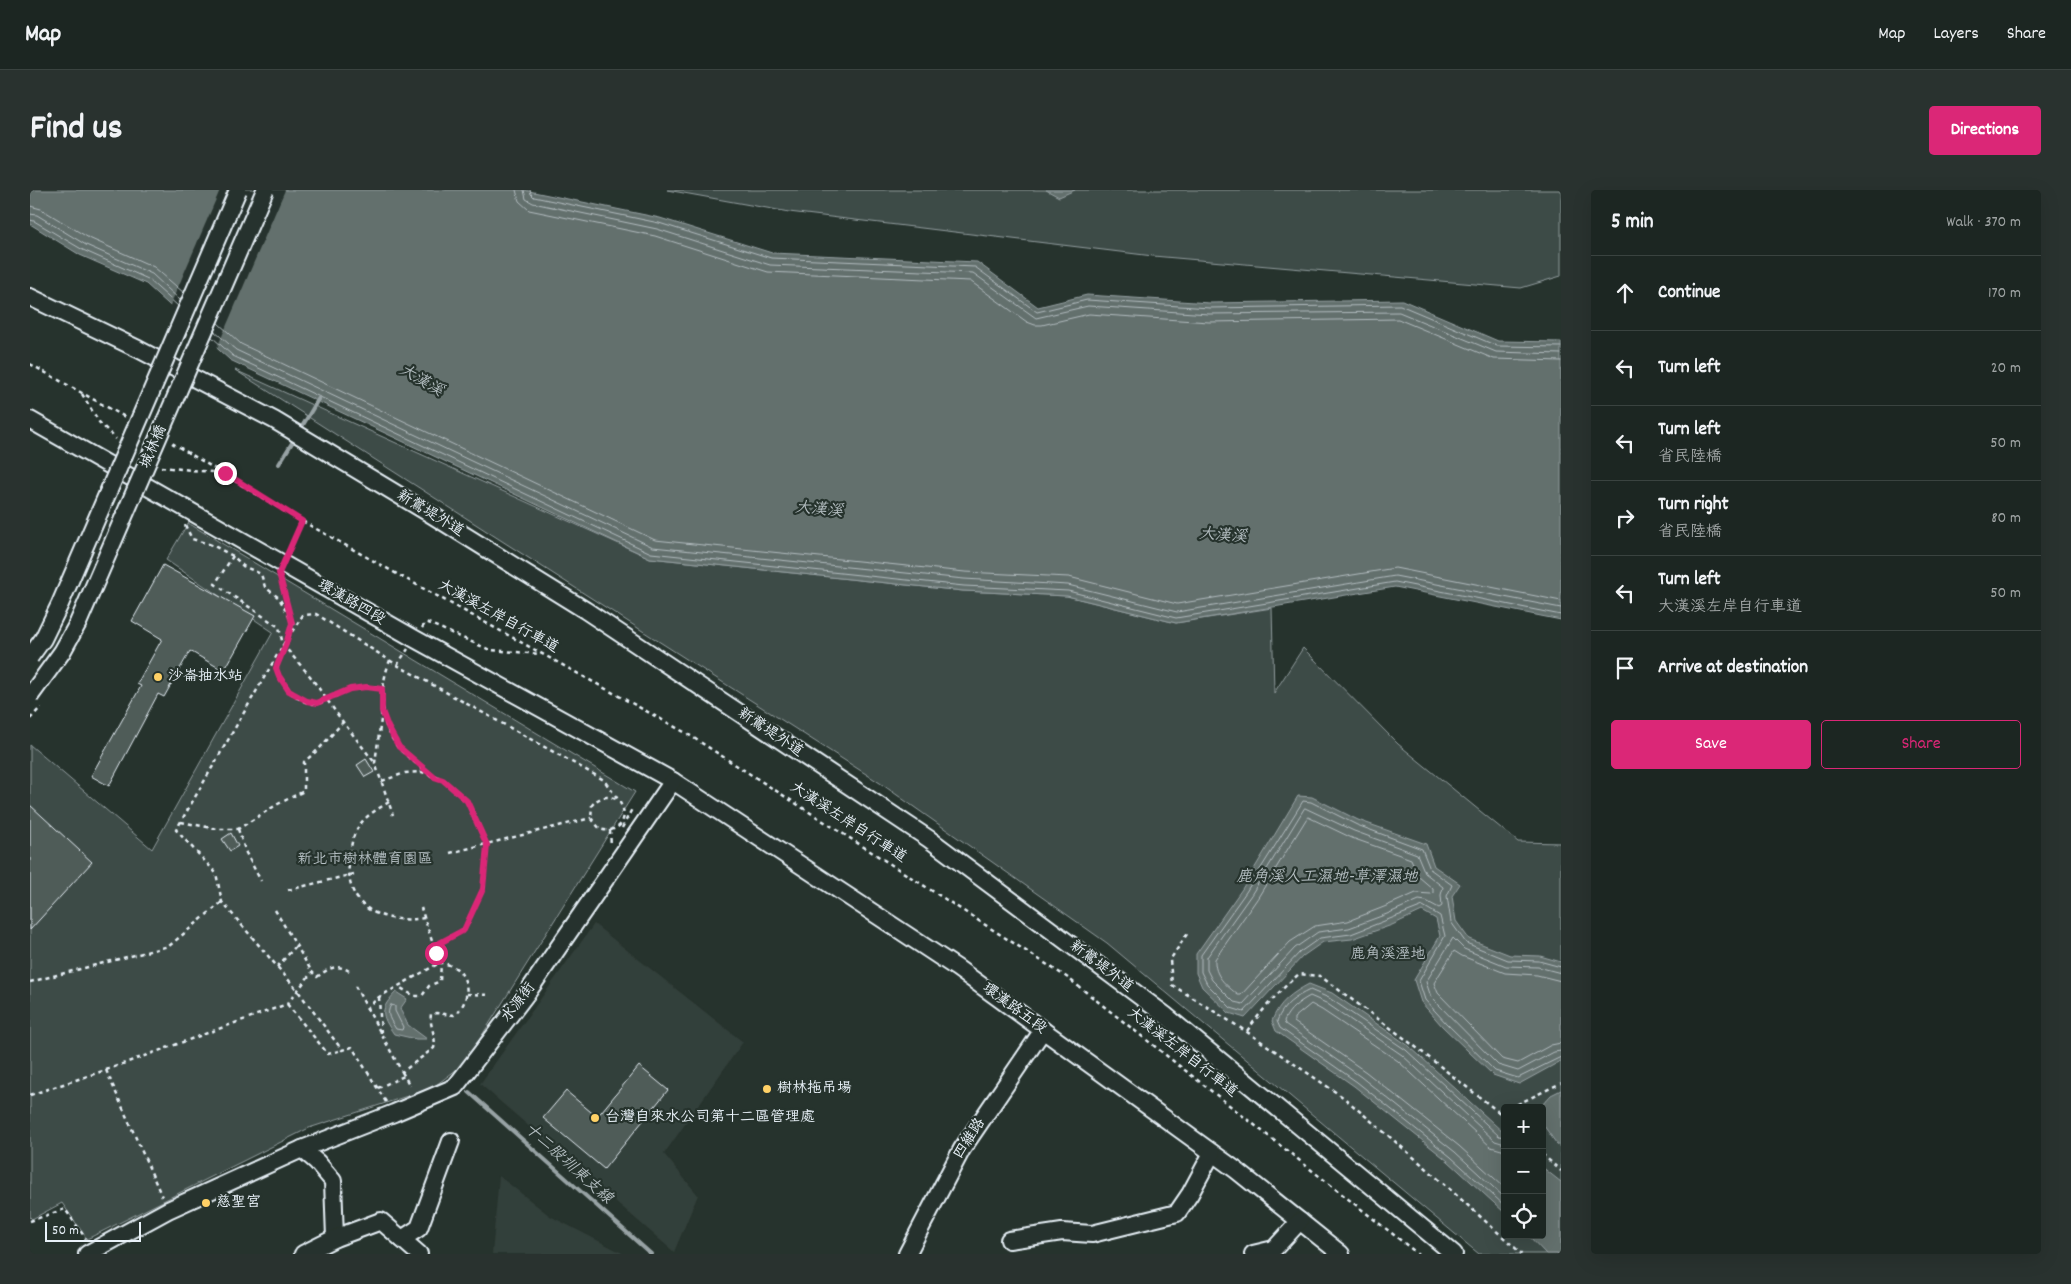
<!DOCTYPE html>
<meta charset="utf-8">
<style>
body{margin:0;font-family:Dekko,"LXGW WenKai TC",sans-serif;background:#29322f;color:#f1f3f6}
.controls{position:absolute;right:15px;bottom:15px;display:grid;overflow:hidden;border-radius:5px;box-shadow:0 5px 20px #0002}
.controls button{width:45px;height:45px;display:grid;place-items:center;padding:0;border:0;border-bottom:1px solid #3a4340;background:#1c2622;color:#f1f3f6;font:25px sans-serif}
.scale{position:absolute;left:15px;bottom:12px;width:96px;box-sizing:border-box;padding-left:5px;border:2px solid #e8f1f8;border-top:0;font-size:14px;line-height:18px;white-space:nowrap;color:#e8f1f8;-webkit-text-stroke:4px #26332d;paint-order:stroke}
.stop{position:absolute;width:15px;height:15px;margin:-11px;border:4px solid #db2777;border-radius:50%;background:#fff}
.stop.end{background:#db2777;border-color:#fff;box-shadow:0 1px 5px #0008}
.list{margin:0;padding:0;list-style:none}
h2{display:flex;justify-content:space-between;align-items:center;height:65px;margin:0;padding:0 20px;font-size:21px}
h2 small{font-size:16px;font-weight:400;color:#a0a5a5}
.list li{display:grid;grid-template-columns:32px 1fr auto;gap:15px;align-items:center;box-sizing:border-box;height:75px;padding:0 20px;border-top:1px solid #3a4340}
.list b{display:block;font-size:19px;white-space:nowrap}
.list p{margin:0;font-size:16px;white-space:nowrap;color:#a0a5a5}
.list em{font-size:16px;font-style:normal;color:#a0a5a5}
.actions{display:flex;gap:10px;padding:15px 20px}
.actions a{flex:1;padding:11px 0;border:1px solid #db2777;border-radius:5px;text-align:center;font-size:18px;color:#db2777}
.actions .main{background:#db2777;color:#fff}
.icon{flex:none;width:28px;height:28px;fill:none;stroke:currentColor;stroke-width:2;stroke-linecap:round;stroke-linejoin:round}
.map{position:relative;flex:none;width:1531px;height:1064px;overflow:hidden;border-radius:5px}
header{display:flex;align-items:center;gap:30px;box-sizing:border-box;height:70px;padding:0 25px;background:#1c2622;border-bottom:1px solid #3a4340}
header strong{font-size:24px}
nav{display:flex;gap:28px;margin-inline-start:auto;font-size:18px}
.intro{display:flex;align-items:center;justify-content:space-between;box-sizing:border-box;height:120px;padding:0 30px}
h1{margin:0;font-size:35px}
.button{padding:12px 22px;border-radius:5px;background:#db2777;color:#fff;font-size:18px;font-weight:700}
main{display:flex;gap:30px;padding:0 30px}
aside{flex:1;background:#1c2622;border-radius:5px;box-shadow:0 5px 20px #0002}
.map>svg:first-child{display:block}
</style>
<header>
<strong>Map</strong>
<nav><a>Map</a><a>Layers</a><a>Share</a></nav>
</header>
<div class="intro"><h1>Find us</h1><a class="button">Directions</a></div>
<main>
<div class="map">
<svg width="1531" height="1064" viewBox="0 0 1531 1064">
<rect width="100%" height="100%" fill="#26332d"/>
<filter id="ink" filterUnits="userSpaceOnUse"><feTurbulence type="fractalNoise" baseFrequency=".02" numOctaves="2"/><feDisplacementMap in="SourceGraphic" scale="10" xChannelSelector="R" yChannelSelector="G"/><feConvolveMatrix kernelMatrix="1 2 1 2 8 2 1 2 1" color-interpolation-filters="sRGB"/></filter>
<g filter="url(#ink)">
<g fill="#333f3a">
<path d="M564 734 713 852 634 964 668 1005 644 1062 450 894Z"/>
<path d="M469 986 520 1026 594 1064H462Z"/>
</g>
<g fill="#3e4b47" stroke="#939ea0" fill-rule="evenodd">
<path d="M637 0H1531V86L1491 98 1123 66 759 22Z"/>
<path d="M205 180 620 368 933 401 1037 406 1146 433 1242 418 1244 503 1273 458 1368 554 1488 652 1531 653V1064H1449L1077 753 850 593ZM1475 918H1512V1045H1475Z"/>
<path d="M158 333 605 602 434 874 402 898 279 938 57 1049 32 1013 2 1029 0 1027V555L122 659 243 442 136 370Z"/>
</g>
<g fill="#636f6d" stroke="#98a3a5">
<path d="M0 0H494L630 28 742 63 947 72 1008 117 1057 105 1180 113 1372 110 1468 151 1531 152V430L1365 397 1146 433 1037 406 933 401 620 368 200 170 116 94 50 65 0 34Z"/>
<path d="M1016 0H1045L1029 7Z"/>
<path d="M1268 606 1282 607 1328 630 1396 654 1404 676 1430 694 1422 706 1426 731 1439 749 1480 765 1510 766 1531 772V871L1489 894 1463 885 1412 836 1391 812 1384 790 1410 746 1406 729 1392 721 1362 735 1322 749 1293 752 1273 766 1215 828 1199 823 1172 797 1166 783V764L1212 699Z"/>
<path d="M1279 794 1302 803 1379 856 1475 944V1023L1418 971 1324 896 1246 841 1242 831C1249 812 1262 803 1279 794Z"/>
<path d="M366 802 377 809 370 819 378 835 397 849H386L364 844C350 824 350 819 366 802Z"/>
<path d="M1531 900V957L1526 953 1512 933 1511 916 1521 905Z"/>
<path d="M1512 977 1531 992V1064H1516L1498 1045H1512Z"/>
</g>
<path fill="#26332d" d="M190 0H255L186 160 139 118Z"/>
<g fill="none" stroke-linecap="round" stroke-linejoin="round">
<g stroke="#b3bdc0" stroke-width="1">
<path d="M486 0 489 11 499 20 625 46 738 82 940 91 997 132 1005 135H1012L1059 124 1179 132 1368 129 1464 169 1531 171"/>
<path d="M494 0 496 9 503 13 627 39 740 75 943 83 1006 128 1058 116 1179 124 1369 122 1466 162 1531 164"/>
<path d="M500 0 501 4 504 7 629 33 741 68 945 77 1007 122 1057 110 1180 118 1370 115 1467 156 1531 157"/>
<path d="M0 16 11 19 59 48 124 77 154 103"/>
<path d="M0 24 7 25 56 55 122 84 150 110"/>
<path d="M0 30 4 31 53 60 118 89 148 116"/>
<path d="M188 133 211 154 625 350 935 382 1039 387 1147 414 1365 378 1531 411"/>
<path d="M184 141 206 160 623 357 934 389 1038 395 1147 422 1365 386 1531 418"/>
<path d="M182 147 203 166 621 363 934 396 1038 401 1146 428 1365 392 1531 425"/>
<path d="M1275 618 1324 641 1387 664 1395 683 1413 697 1411 705 1412 716 1409 718 1396 711 1389 710 1357 724 1319 738 1288 742 1265 758 1213 814 1204 812 1182 790 1177 780V767L1221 705Z"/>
<path d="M1278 627 1322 648 1381 669 1389 687 1403 699V703L1401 704 1386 703 1354 717 1318 731 1285 736 1260 752 1211 805H1208C1196 795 1184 786 1185 769L1227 709Z"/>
<path d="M1531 777 1509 771 1478 770 1436 753 1421 732 1417 706 1422 695 1400 679 1392 659 1327 635 1281 612 1273 611 1216 702 1171 765V782L1177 794 1201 818 1214 822 1270 762 1290 748 1321 744 1393 716 1410 726 1415 746 1389 791 1395 810 1416 833 1465 881 1488 888 1531 867"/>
<path d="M1531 783 1508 777 1476 776 1434 759 1423 748 1396 792 1401 807 1468 875 1488 881 1524 862 1531 861"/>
<path d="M1531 791 1507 785 1475 783 1432 766 1424 761 1404 793 1408 803 1472 869 1488 873 1521 855 1531 853"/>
<path d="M361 815 365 816V821L373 837 372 840 366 839C361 831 355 824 361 815Z"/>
<path d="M1475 947 1469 946 1376 860 1299 808 1280 800C1265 807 1253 815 1247 831L1250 838 1327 892 1421 967 1475 1016"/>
<path d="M1475 954 1465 951 1372 865 1296 813 1280 806C1269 812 1259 819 1254 831L1255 834 1331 887 1425 962 1475 1008"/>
<path d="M1475 961 1461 957 1368 871 1292 820 1281 814 1264 828V832L1336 882 1429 956 1475 998"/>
</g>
<g stroke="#98a3a5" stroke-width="4">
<path d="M270 240 289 208"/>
<path d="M249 274 265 248"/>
<path d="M439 902 621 1064"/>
</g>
</g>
<g fill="#505c59" stroke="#e8f1f8">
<path d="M133 375 225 426 194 481 160 461 134 507 128 504 79 596 61 586 111 496 107 494 132 449 102 431Z"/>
<path d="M336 569 344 582 335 587 327 575Z"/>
<path d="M0 615 62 672 0 740Z"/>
<path d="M201 643 208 656 200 661 192 649Z"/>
<path d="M609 876 638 900 574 979 513 928 536 901 567 927Z"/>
</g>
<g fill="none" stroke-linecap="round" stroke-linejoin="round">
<defs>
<g id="minor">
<path d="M0 107 108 159 244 230 402 325 555 420 899 649 1135 825 1424 1064"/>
<path d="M0 230 385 449 643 591 927 778 1206 980 1311 1064"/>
<path d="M272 959 287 972 303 991 305 1048"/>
<path d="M372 1049 389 1038 421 951"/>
<path d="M979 1050 1032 1042 1062 1044 1147 1023 1160 1004 1182 963"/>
<path d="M57 1064 138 1020 272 959 364 923 425 897 497 803 643 591"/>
<path d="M273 1064 305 1048 351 1031 389 1064"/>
<path d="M877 1064 932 959 1013 840"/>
<path d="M1223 1064 1244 1059 1270 1031"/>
</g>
</defs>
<use href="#minor" stroke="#e8f1f8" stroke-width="20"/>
<g stroke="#e8f1f8" stroke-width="2.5" stroke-dasharray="4 4" stroke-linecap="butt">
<path d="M0 174 95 227"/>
<path d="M52 204 69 232 86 249"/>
<path d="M142 253 272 331 367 384 656 543 1038 788 1388 1064"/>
<path d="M131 277 192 283"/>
<path d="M155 335 162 349 182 355 203 366 213 376 231 384 235 397 249 408 265 437"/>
<path d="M203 366 185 394 249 437 253 455 280 486 313 532 345 573"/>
<path d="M392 438 396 432 460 460 511 464"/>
<path d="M360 470C349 499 348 534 370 559 379 568 390 576 400 584"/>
<path d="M367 475 378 459"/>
<path d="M320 499 336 497 353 499"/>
<path d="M352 522 345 573 363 625"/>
<path d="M0 529 11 517"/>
<path d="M352 591 375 583 392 582 413 590 437 611 457 655 453 699 434 740 404 756"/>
<path d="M359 612C348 619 336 625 329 636 323 644 321 655 320 665 311 716 350 735 395 728"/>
<path d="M151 632 188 639H208L248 614 274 601V572L289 559 313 532"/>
<path d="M592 638 603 617"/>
<path d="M208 639 216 663 231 691"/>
<path d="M580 640 581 656"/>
<path d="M420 663 561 628"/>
<path d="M258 700 324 684"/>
<path d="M245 720 282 782"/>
<path d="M1157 744 1140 770 1142 795 1217 842 1313 907 1395 977 1492 1064"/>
<path d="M247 777 266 756"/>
<path d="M0 792 139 756 192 712"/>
<path d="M325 796 372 882 404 858C407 847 399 836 401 824L406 823 424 825C436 816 441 799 432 785 428 777 419 775 411 772L410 791 399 796 392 806H384L369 797"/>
<path d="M437 804 460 805"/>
<path d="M349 807 351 844"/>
<path d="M257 814 298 864 312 860"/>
<path d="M336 819 349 807 411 772 406 763 391 718"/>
<path d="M1217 841C1232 820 1249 801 1269 784L1290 786 1374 848 1475 927"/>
<path d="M76 880 132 1007"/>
<path d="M372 882 380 896"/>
<path d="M348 898 374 886"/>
<path d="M0 905 76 880 257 814 282 782 287 787C298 779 306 773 319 781"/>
<path d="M356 912 322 857 312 860 268 801 192 712 186 683 146 640 253 455 273 425 286 424 367 475 574 590C582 603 603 621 589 636 583 641 576 641 570 639L561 628 562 615C569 607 576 605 586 609"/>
<path d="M1480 918 1531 893"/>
<path d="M1512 964 1531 981"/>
<path d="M0 1031 35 1019 56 1049"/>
</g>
<use href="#minor" stroke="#26332d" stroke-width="16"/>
<defs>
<g id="minor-bridge">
<path d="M0 467 13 449 30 414 208 0"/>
<path d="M0 506 32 462 48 433 235 0"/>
</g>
</defs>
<use href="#minor-bridge" stroke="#e8f1f8" stroke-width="20" stroke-linecap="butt"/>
<path stroke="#e8f1f8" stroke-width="2.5" stroke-dasharray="4 4" stroke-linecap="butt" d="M272 331 249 383 262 433 256 454 246 478C251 493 269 517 288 513 299 510 310 503 320 499"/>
<use href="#minor-bridge" stroke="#26332d" stroke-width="16"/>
</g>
</g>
<g fill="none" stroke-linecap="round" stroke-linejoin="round" filter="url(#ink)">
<path stroke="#db2777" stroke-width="6" d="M195 283 272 331 249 383 262 433 256 454 246 478 249 486 259 501 277 511 287 513 320 499 336 497 352 499V521L358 537 369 557 404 587 413 590 437 611 457 655 453 699 434 740 404 756 406 763"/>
</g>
<g fill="#ffd166" stroke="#26332d" stroke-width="2">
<circle cx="128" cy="487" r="5"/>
<circle cx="737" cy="899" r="5"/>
<circle cx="565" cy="928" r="5"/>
<circle cx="176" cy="1013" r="5"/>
</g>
<g text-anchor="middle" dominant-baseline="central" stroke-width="4.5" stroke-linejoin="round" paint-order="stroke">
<g font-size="15" fill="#e8f1f8" stroke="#26332d">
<text transform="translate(124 257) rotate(-67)">城林橋</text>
<text transform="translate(400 324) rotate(31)">新鶯堤外道</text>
<text transform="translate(321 413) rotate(30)">環漢路四段</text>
<text transform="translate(468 427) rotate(29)">大漢溪左岸自行車道</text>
<text transform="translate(740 543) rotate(34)">新鶯堤外道</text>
<text transform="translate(818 633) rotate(33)">大漢溪左岸自行車道</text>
<text transform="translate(1071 777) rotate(37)">新鶯堤外道</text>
<text transform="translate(489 813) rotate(-53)">水源街</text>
<text transform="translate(984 819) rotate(36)">環漢路五段</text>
<text transform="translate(1152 863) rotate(38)">大漢溪左岸自行車道</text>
<text transform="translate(940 949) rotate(-57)">四維路</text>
</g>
<g font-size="15" fill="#e8f1f8" stroke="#26332d" text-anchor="start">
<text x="138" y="487">沙崙抽水站</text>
<text x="747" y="899">樹林拖吊場</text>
<text x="575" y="928">台灣自來水公司第十二區管理處</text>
<text x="186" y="1013">慈聖宮</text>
</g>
<g font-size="15" fill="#b5bfc3" stroke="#26332d">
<text x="335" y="670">新北市樹林體育園區</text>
<text x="1358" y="765">鹿角溪溼地</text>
</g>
<g font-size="16" font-style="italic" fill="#b3bdc0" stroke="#26332d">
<text transform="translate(391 191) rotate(30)">大漢溪</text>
<text transform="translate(789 320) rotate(5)">大漢溪</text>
<text transform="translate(1193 346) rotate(4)">大漢溪</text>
<text x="1297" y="687">鹿角溪人工濕地-草澤濕地</text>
<text transform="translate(538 974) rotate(42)">十二股圳東支線</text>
</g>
</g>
</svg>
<div class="controls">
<button>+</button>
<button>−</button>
<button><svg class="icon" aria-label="locate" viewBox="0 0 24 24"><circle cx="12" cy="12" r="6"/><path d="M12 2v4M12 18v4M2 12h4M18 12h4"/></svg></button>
</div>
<div class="scale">50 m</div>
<div class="stop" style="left:406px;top:763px"></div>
<div class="stop end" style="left:195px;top:283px"></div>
</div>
<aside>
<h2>5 min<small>Walk · 370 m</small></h2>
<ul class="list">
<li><svg class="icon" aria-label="ahead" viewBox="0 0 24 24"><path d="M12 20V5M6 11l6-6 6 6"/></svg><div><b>Continue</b></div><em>170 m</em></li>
<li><svg class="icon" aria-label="left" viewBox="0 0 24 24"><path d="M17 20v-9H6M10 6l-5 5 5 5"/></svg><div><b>Turn left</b></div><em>20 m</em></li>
<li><svg class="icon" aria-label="left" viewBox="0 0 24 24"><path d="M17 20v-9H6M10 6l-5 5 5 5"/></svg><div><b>Turn left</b><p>省民陸橋</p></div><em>50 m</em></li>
<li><svg class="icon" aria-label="right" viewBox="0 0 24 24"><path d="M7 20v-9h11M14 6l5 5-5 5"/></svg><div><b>Turn right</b><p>省民陸橋</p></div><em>80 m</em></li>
<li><svg class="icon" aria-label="left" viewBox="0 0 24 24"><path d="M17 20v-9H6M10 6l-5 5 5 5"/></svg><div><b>Turn left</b><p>大漢溪左岸自行車道</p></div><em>50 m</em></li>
<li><svg class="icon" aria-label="arrive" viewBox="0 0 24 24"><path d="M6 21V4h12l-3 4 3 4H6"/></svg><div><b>Arrive at destination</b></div></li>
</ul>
<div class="actions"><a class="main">Save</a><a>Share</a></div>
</aside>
</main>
